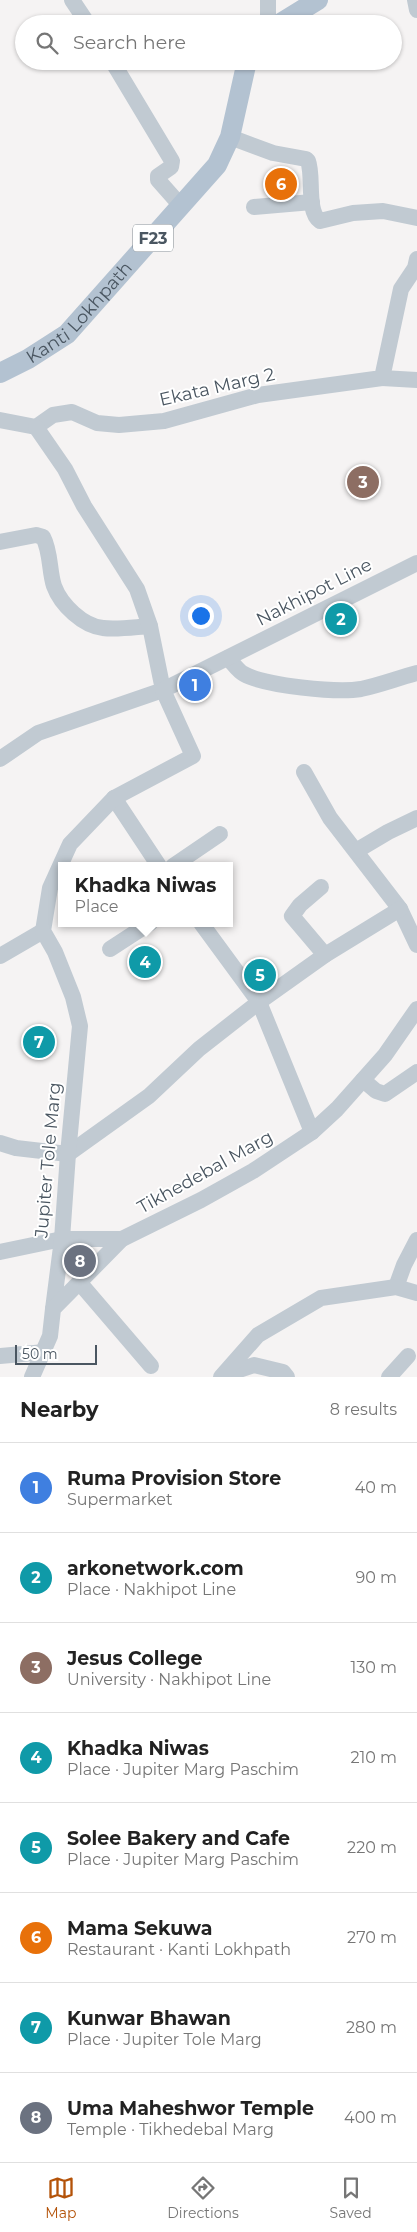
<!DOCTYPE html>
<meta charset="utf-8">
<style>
body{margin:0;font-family:Montserrat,sans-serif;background:#f2f2f2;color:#222}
.scale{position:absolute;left:15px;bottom:12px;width:82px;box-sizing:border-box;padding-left:5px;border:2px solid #4a5661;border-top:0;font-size:14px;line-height:18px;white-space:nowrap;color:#4a5661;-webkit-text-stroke:4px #fff;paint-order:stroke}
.you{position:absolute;left:200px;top:615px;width:18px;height:18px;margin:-12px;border:4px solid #fff;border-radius:50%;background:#1a73e8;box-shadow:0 0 0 8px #1a73e833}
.badge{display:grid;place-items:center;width:32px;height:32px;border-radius:50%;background:#b45309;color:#fff;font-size:16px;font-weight:700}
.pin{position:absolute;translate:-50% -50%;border:2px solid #fff;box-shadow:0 1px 5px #0006}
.popup{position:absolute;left:58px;top:862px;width:175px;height:65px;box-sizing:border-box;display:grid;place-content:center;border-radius:0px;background:#fff;filter:drop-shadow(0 1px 4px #0005);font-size:16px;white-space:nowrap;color:#767676}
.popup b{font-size:19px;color:#222}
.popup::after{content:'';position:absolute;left:50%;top:100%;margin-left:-10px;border:10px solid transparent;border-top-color:#fff}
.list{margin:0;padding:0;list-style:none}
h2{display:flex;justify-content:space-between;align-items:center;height:65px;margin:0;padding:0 20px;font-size:21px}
h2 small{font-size:16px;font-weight:400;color:#767676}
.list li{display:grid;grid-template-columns:32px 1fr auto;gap:15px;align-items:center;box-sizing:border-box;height:90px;padding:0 20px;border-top:1px solid #e0e0e0}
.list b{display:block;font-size:19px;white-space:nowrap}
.list p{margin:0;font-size:16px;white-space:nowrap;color:#767676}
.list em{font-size:16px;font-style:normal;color:#767676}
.icon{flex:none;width:28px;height:28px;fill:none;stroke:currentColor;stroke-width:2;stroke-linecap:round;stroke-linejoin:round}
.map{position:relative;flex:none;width:417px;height:1377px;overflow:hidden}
.search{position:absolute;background:#fff;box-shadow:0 1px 4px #0004;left:15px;right:15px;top:15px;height:55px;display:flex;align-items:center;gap:12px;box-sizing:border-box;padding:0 18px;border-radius:28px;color:#767676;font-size:19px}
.sheet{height:785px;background:#fff}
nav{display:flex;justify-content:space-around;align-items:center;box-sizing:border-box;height:70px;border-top:1px solid #e0e0e0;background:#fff;font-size:14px;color:#767676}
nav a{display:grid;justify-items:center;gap:2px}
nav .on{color:#b45309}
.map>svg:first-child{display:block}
</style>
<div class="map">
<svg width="417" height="1377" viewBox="0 0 417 1377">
<rect width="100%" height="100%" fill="#f5f3f3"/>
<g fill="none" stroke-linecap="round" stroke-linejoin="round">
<g stroke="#c1cad2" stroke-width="16">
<path d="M72 0 88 24"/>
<path d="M268 0V24"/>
<path d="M415 0 417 10"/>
<path d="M112 61 172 161 171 167 158 176V180L181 206"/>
<path d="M230 137 273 153 306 159 308 161C314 176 306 211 320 221L353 213 383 211 417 218"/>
<path d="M254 207 312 202"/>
<path d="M382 378 417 380"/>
<path d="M0 420 36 427 53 415 72 412 97 423 119 425 164 421 258 395 382 378 401 289 415 268 417 259"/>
<path d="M0 542 36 535 43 537C51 552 49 571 54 586 61 605 83 626 103 628 117 630 135 627 150 626"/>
<path d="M228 658C233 663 238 671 244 674 265 686 338 693 361 689 380 685 398 678 417 673"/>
<path d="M0 759 38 733 163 690 150 626 137 589 84 506 65 469 36 427"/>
<path d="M304 772 330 818 400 909 417 945"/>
<path d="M114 798 159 866"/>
<path d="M356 851 388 832 417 818"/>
<path d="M173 866 220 834"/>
<path d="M321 887 300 905 292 916 325 955"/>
<path d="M201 923 259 1002 312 1132"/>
<path d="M110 949 150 923"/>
<path d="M0 956 43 931"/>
<path d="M363 1080 376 1091 385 1094 417 1072"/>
<path d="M0 1143 16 1148 68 1154 149 1096 199 1049 259 1002 325 955 400 909"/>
<path d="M0 1252 62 1239H122"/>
<path d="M79 1282 151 1366"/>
<path d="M396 1287 404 1265 417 1240"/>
<path d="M53 1309 62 1239 68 1154 80 1026 73 997 55 952 43 931 50 888 70 844 114 798 193 756 163 690 417 563"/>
<path d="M0 1356 45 1352"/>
<path d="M224 1375 254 1365 283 1372 287 1377"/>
<path d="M32 1377 50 1336 53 1309 122 1239 201 1200 253 1171 312 1132 337 1109 385 1055 417 1009"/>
<path d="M221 1377 258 1335 321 1298 396 1287 417 1293"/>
<path d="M389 1377 408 1356"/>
</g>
<g stroke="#b3c2d1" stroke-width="20">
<path d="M279 24 318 0"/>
<path id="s1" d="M0 373 28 359 67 334 217 165 230 137 247 61"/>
</g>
</g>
<g text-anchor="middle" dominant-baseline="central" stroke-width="4" stroke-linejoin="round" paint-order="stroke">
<rect fill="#fff" stroke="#808990" stroke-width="1" x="133" y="224.5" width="40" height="27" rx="4"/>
<g font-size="16" font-weight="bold" fill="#4a5661">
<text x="153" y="238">F23</text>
</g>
<g font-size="18" fill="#4a5661" stroke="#fff">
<text stroke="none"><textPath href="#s1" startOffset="101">Kanti Lokhpath</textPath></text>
<text transform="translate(217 387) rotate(-13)">Ekata Marg 2</text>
<text transform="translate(314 592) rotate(-27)">Nakhipot Line</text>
<text transform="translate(48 1160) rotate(-85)">Jupiter Tole Marg</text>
<text transform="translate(205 1172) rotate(-29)">Tikhedebal Marg</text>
</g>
</g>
</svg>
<div class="scale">50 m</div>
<div class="you"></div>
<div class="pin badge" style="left:195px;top:685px;background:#3f7fe0">1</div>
<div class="pin badge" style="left:341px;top:619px;background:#0f9aa8">2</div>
<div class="pin badge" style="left:363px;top:482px;background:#8d6e63">3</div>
<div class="pin badge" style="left:145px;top:962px;background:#0f9aa8">4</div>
<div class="popup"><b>Khadka Niwas</b>Place</div>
<div class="pin badge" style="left:260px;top:975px;background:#0f9aa8">5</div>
<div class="pin badge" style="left:281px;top:184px;background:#e8710a">6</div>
<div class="pin badge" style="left:39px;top:1042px;background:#0f9aa8">7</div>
<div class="pin badge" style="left:80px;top:1261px;background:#6b7280">8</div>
<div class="search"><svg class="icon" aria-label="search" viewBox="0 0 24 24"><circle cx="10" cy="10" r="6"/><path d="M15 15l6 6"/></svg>Search here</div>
</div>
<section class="sheet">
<h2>Nearby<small>8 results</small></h2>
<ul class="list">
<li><span class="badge" style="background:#3f7fe0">1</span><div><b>Ruma Provision Store</b><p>Supermarket</p></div><em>40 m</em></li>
<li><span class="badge" style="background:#0f9aa8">2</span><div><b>arkonetwork.com</b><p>Place · Nakhipot Line</p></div><em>90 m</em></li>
<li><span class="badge" style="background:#8d6e63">3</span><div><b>Jesus College</b><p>University · Nakhipot Line</p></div><em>130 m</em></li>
<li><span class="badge" style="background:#0f9aa8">4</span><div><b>Khadka Niwas</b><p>Place · Jupiter Marg Paschim</p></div><em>210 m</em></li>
<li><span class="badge" style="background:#0f9aa8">5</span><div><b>Solee Bakery and Cafe</b><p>Place · Jupiter Marg Paschim</p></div><em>220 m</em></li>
<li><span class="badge" style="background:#e8710a">6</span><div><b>Mama Sekuwa</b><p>Restaurant · Kanti Lokhpath</p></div><em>270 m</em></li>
<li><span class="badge" style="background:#0f9aa8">7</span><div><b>Kunwar Bhawan</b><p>Place · Jupiter Tole Marg</p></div><em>280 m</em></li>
<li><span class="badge" style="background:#6b7280">8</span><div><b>Uma Maheshwor Temple</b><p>Temple · Tikhedebal Marg</p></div><em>400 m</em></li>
</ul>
</section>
<nav>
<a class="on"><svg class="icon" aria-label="map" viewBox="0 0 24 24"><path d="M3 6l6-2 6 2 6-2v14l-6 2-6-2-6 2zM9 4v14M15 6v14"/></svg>Map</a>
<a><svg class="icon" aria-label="directions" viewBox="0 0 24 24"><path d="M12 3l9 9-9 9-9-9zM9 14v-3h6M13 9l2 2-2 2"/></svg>Directions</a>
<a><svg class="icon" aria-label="saved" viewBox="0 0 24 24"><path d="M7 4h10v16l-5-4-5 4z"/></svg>Saved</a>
</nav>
